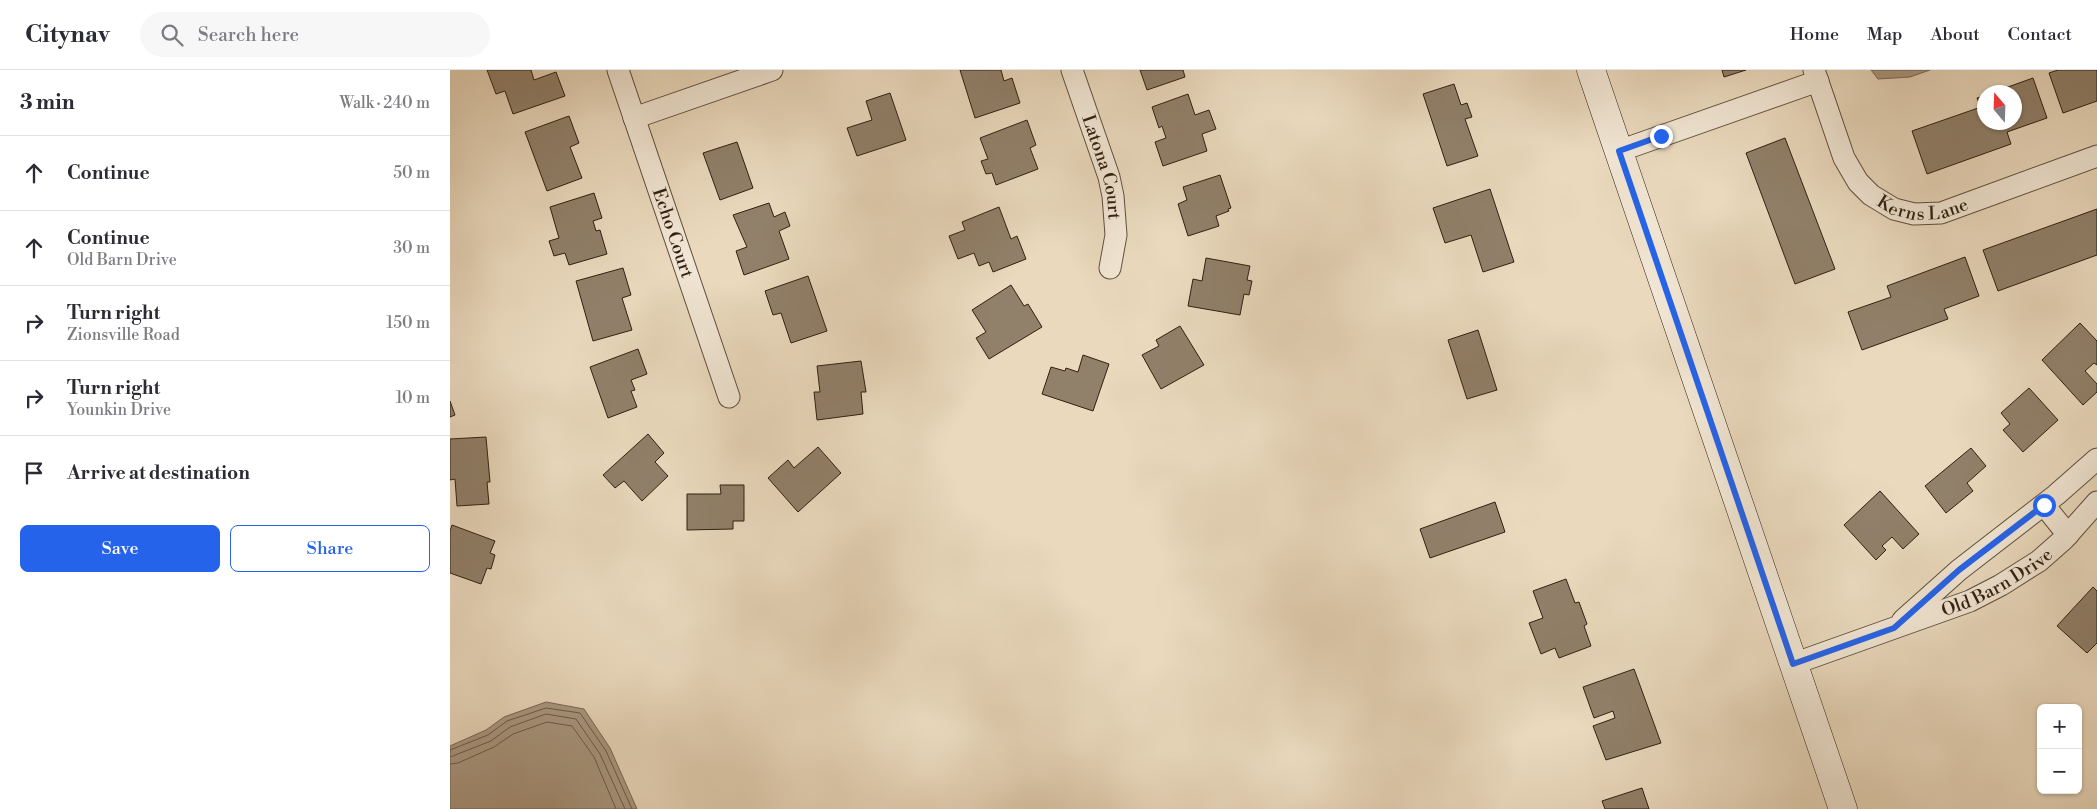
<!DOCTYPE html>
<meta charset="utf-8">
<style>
body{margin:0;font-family:"Libre Bodoni",serif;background:#f7f7f7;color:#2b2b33}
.controls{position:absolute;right:15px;bottom:15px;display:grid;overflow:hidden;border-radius:8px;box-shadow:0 1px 4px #0004}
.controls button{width:45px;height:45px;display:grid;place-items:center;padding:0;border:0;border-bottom:1px solid #e1e1e2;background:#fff;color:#2b2b33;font:25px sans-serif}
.compass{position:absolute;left:1527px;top:15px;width:45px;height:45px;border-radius:50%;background:#fff;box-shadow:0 1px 4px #0004;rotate:341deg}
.stop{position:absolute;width:15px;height:15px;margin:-11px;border:4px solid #2563eb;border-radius:50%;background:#fff}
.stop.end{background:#2563eb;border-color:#fff;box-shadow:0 1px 5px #0008}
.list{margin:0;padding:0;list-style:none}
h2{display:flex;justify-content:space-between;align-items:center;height:65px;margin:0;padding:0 20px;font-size:21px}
h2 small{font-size:16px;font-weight:400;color:#7c7c81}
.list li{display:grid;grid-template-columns:32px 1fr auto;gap:15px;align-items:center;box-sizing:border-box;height:75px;padding:0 20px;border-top:1px solid #e1e1e2}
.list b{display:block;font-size:19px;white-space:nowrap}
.list p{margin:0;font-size:16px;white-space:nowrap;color:#7c7c81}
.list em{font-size:16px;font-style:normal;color:#7c7c81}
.actions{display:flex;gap:10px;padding:15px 20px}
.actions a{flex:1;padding:11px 0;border:1px solid #2563eb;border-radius:8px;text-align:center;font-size:18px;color:#2563eb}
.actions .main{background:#2563eb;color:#fff}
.icon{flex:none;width:28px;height:28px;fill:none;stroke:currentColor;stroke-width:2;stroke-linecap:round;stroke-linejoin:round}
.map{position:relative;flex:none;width:1647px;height:739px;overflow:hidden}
header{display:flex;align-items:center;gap:30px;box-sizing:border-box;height:70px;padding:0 25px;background:#fff;border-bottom:1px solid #e1e1e2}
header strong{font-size:24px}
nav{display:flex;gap:28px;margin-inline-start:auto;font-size:18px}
.search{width:350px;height:45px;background:#f7f7f7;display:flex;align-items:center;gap:12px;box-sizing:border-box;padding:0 18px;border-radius:28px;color:#7c7c81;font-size:19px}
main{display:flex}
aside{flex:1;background:#fff}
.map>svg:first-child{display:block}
</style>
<header>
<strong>Citynav</strong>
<div class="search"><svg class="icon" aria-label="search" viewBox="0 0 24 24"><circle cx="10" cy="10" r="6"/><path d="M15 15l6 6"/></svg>Search here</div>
<nav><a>Home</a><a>Map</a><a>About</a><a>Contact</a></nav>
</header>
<main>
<aside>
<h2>3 min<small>Walk · 240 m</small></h2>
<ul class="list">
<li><svg class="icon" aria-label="ahead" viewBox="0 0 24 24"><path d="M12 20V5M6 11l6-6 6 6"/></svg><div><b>Continue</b></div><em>50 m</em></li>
<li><svg class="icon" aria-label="ahead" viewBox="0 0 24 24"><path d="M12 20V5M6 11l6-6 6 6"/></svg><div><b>Continue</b><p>Old Barn Drive</p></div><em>30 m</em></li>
<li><svg class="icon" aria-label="right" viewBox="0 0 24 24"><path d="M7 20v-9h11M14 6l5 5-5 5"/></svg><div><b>Turn right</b><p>Zionsville Road</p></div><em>150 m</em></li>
<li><svg class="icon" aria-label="right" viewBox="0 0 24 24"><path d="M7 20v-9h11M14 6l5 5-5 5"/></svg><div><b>Turn right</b><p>Younkin Drive</p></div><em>10 m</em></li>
<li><svg class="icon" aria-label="arrive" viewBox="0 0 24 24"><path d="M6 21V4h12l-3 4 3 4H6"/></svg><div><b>Arrive at destination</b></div></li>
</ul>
<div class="actions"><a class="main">Save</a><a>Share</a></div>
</aside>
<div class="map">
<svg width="1647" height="739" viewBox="0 0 1647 739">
<rect width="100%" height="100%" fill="#ead9bd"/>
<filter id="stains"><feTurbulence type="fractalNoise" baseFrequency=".004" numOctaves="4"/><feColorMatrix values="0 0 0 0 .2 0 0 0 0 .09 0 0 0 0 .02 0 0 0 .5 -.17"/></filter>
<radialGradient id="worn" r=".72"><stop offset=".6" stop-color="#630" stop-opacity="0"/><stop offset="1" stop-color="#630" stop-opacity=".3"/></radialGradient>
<g fill="#ab9a83" stroke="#7a6955">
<path d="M1421 0H1480L1460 7 1428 9Z"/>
<path d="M96 632 134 639 160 678 187 739H0V676L36 660 54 647Z"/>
</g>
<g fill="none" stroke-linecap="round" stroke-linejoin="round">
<g stroke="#6e5c4a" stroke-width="1">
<path d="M0 680 38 665 57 651 96 638 130 643 156 681 182 739"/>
<path d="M0 687 41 671 60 657 96 644 126 649 150 684 175 739"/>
<path d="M0 694 8 693 44 677 63 664 97 652 122 656 144 687 166 739"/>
</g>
</g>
<g fill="#91806a" stroke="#311f11">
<path d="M37 0H81L84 10 106 2 115 26 63 44 55 21 46 24Z"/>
<path d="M510 0H551L554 11 562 8 570 33 525 48Z"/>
<path d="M690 0H733L735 7 697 20Z"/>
<path d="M1272 0H1296L1274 7Z"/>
<path d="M1608 0H1647V31L1613 43 1599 3Z"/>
<path d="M1583 8 1597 48 1557 62 1561 74 1477 104 1462 61 1531 37 1527 28 1534 26V52H1564V22H1544Z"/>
<path d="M1004 14 1011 35 1017 33 1022 47 1015 49 1028 86 997 96 973 24Z"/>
<path d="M440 23 456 70 407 86 397 58 422 50 416 31Z"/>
<path d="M738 24 745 45 759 40 766 59 752 64 757 81 713 96 705 72 716 68 712 56 709 58 702 37Z"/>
<path d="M119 46 129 73 120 77 132 108 97 121 75 62Z"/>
<path d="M577 50 586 75 580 78 588 99 546 115 542 103 536 104 531 91 538 89 530 68Z"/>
<path d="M1335 68 1385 199 1345 214 1296 83Z"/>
<path d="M287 72 303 118 270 130 253 83Z"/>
<path d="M770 105 781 138 778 139 779 141 766 146 769 156 738 166 728 134 737 130 733 117Z"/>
<path d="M1040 119 1064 192 1033 202 1021 165 995 173 983 138Z"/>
<path d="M144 123 152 148 143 151 146 161 150 160 157 184 119 195 115 183 104 186 99 171 109 168 100 137Z"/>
<path d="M319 133 324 147 335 142 340 156 329 161 339 189 294 205 286 181 297 177 283 145Z"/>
<path d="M549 137 561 169 567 166 576 189 543 202 539 192 529 196 524 183 508 189 499 166 515 160 512 152Z"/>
<path d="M1647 139V185L1548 221 1533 180Z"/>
<path d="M1515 187 1529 226 1494 239 1498 249 1412 280 1398 242 1441 227 1437 216Z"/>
<path d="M756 188 800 196 797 210 802 211 799 225 794 224 790 245 738 236 743 209 752 211Z"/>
<path d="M173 198 181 225 172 228 182 260 143 271 126 211Z"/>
<path d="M358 206 377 261 341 273 331 243 323 245 315 221Z"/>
<path d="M561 215 574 236 578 234 592 257 539 289 526 268 536 262 522 240Z"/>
<path d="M1630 253 1647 271V295L1644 293 1635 301 1647 314V322L1633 335 1592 290Z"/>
<path d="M730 256 754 295 711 319 692 285 709 276 706 270Z"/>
<path d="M1028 260 1047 320 1017 329 998 270Z"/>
<path d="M188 279 197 304 181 310 185 320 181 321 187 337 158 348 140 297Z"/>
<path d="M633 285 659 294 643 341 592 324 601 297 615 301 616 298 628 302Z"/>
<path d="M411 291 416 322H411L413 344 367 350 364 322H370L367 296Z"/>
<path d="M1579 318 1608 350 1573 382 1553 360 1560 354 1551 343Z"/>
<path d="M0 331 5 345 0 347Z"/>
<path d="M198 364 214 383 205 392 218 406 192 431 174 411 165 418 153 405Z"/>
<path d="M36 367 40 412H37L39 434 7 436 5 409 0 410V369Z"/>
<path d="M368 377 391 403 348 442 318 408 338 390 344 398Z"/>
<path d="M1521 378 1536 396 1517 413 1523 421 1496 443 1475 416Z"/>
<path d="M270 415H294V451H283V459L237 460V424H271Z"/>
<path d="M1430 421 1469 464 1453 479 1442 467 1432 476 1436 480 1426 490 1394 455Z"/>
<path d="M1045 432 1055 462 980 488 970 459Z"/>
<path d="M2 455 45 471 40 483 45 485 41 499 37 498 31 514 0 503V461Z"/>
<path d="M1116 509 1125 533 1129 532 1137 554 1134 556 1141 576 1109 588 1105 578 1091 584 1079 553 1093 548 1083 521Z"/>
<path d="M1643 517 1647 521V573L1637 583 1607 556Z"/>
<path d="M1184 599 1211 673 1156 690 1143 656 1165 648 1163 641 1144 648 1133 617Z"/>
<path d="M1192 718 1199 739H1155L1152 731Z"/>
</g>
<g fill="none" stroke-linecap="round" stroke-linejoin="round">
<defs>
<g id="street">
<path id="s1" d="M168 0 279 327"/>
<path id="s2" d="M622 0 659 107 663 126 666 165 660 198"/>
<path id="s3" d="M1364 0 1394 88 1408 112 1421 125 1444 139 1464 144 1491 143 1647 86"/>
<path d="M184 48 322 0"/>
<path d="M1169 81 1368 11"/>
<path d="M1594 435 1618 465"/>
<path d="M1453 550 1509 500 1606 425 1647 389"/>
<path id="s4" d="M1343 594 1520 531 1551 515 1589 491 1614 469 1647 432"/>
</g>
<path id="secondary" d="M1141 0 1393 739"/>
</defs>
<use href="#street" stroke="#5f4e3c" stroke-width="23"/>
<use href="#secondary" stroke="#311f11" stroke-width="29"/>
<use href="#street" stroke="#f1e6d4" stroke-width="21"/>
<use href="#secondary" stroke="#f1e6d4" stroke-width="28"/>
</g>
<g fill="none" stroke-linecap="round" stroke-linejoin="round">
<path stroke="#2563eb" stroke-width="6" d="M1211 66 1169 81 1343 594 1444 558 1509 500 1594 435"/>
</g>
<g text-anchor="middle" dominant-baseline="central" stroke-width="4" stroke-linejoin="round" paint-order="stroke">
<g font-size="18" fill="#311f11" stroke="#f1e6d4">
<text stroke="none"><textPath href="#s2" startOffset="102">Latona Court</textPath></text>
<text stroke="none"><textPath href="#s3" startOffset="195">Kerns Lane</textPath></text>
<text stroke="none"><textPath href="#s1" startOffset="172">Echo Court</textPath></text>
<text stroke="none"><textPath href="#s4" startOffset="220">Old Barn Drive</textPath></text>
</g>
</g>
<rect width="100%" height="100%" filter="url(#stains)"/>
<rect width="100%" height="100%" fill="url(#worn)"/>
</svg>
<div class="controls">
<button>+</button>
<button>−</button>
</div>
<svg class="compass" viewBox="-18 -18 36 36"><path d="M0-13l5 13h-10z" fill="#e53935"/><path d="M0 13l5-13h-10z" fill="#7c7c81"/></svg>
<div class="stop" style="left:1594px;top:435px"></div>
<div class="stop end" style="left:1211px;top:66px"></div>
</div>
</main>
